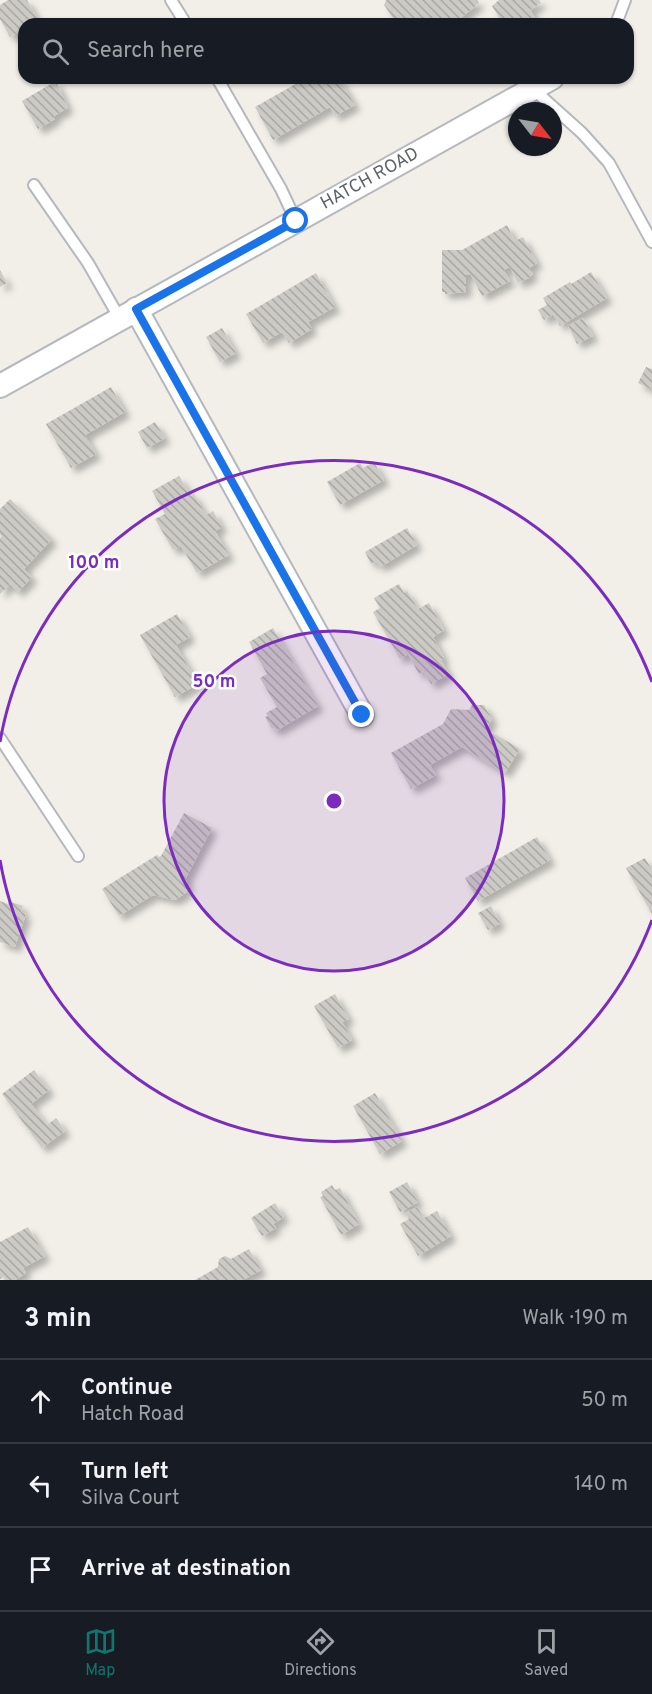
<!DOCTYPE html>
<meta charset="utf-8">
<style>
body{margin:0;font-family:Overpass,sans-serif;background:#242831;color:#f1f3f6}
.compass{position:absolute;left:508px;top:102px;width:54px;height:54px;border-radius:50%;background:#171b24;box-shadow:0 2px 4px #0004;rotate:121deg}
.stop{position:absolute;width:18px;height:18px;margin:-14px;border:4px solid #1a73e8;border-radius:50%;background:#fff}
.stop.end{background:#1a73e8;border-color:#fff;box-shadow:0 2px 6px #0008}
.list{margin:0;padding:0;list-style:none}
h2{display:flex;justify-content:space-between;align-items:center;height:78px;margin:0;padding:0 24px;font-size:26px}
h2 small{font-size:20px;font-weight:400;color:#9ea1a6}
.list li{display:grid;grid-template-columns:39px 1fr auto;gap:18px;align-items:center;box-sizing:border-box;height:84px;padding:0 24px;border-top:2px solid #363941}
.list b{display:block;font-size:22px;white-space:nowrap}
.list p{margin:0;font-size:20px;white-space:nowrap;color:#9ea1a6}
.list em{font-size:20px;font-style:normal;color:#9ea1a6}
.icon{flex:none;width:33px;height:33px;fill:none;stroke:currentColor;stroke-width:2;stroke-linecap:round;stroke-linejoin:round}
.map{position:relative;flex:none;width:652px;height:1280px;overflow:hidden}
.search{position:absolute;background:#171b24;box-shadow:0 2px 4px #0004;left:18px;right:18px;top:18px;height:66px;display:flex;align-items:center;gap:15px;box-sizing:border-box;padding:0 21px;border-radius:18px;color:#9ea1a6;font-size:22px}
.sheet{height:330px;background:#171b24}
nav{display:flex;justify-content:space-around;align-items:center;box-sizing:border-box;height:84px;border-top:2px solid #363941;background:#171b24;font-size:16px;color:#9ea1a6}
nav a{display:grid;justify-items:center;gap:3px}
nav .on{color:#0f766e}
.map>svg:first-child{display:block}
</style>
<div class="map">
<svg width="652" height="1280" viewBox="0 0 652 1280">
<defs>
<pattern id="building-back-hatch" width="6" height="6" patternUnits="userSpaceOnUse" patternTransform="scale(1.5)"><rect width="6" height="6" fill="#cccac5"/><path d="M-1 5l2 2M0 0l6 6M5-1l2 2" fill="none" stroke="#a9a8a4"/></pattern>
<filter id="shadow"><feDropShadow dx="5.5" dy="5.5" stdDeviation="3" flood-color="#0004"/></filter>
</defs>
<rect width="100%" height="100%" fill="#f1efe8"/>
<g fill="url(#building-back-hatch)" filter="url(#shadow)">
<path d="M8 0H27L38 20 30 24H24V29L10 37 0 19V5Z"/>
<path d="M386 0H477L479 3 461 18 463 22 461 24H390L388 21 393 18 384 5Z"/>
<path d="M499 0H539L541 3 530 10 535 18 526 24H503L492 6Z"/>
<path d="M306 78H339L355 105 335 116 330 107 273 140 255 107Z"/>
<path d="M56 81 68 108 54 116 55 119 38 129 22 101Z"/>
<path d="M507 225 515 241 523 237 537 263 529 268 533 274 530 276 531 277 518 283 510 267 504 270 510 281 482 296 471 275H466V292L445 294V292H442V250H462Z"/>
<path d="M0 270 7 283 0 287Z"/>
<path d="M591 272 607 298 560 326 553 314 544 320 538 310 547 305 543 298 570 282 571 284Z"/>
<path d="M316 273 335 307 308 322 312 329 289 343 282 332 263 343 246 314Z"/>
<path d="M583 318 593 336 577 344 568 326Z"/>
<path d="M222 328 236 353 220 362 206 337Z"/>
<path d="M646 367 652 369V390L638 383Z"/>
<path d="M111 387 125 412 85 435 96 454 71 468 46 424Z"/>
<path d="M155 422 165 438 147 448 138 432Z"/>
<path d="M374 462 384 480 340 505 327 482 360 463 363 468Z"/>
<path d="M179 476 191 496 194 494 206 515 213 511 222 527 215 531 229 555 197 573 181 546 173 550 155 519 165 514 152 491Z"/>
<path d="M10 499 52 539 24 569 32 577 18 592 10 584 0 594V538L2 536 0 535V509Z"/>
<path d="M407 528 417 545 380 567 376 561 371 564 365 552Z"/>
<path d="M399 584 404 593 407 591 418 609 429 603 444 630 433 637 444 658 441 660 449 674 431 684 423 671 419 674 408 654 400 659 373 612 380 608 374 598Z"/>
<path d="M177 614 190 637 176 645 198 684 175 697 140 635Z"/>
<path d="M273 628 318 706 276 731 274 728 272 729 265 717 268 716 266 713 277 707 260 678 267 674 249 642Z"/>
<path d="M472 705H484L492 719 486 729 520 749 505 773 462 747 430 765 436 775 411 789 391 753 443 724 451 709 469 710Z"/>
<path d="M184 813 212 828 187 876V892L175 900 153 895 119 916 102 889 157 855 159 857 161 856Z"/>
<path d="M537 837 550 860 478 901 465 878Z"/>
<path d="M645 858 652 870V914L626 868Z"/>
<path d="M0 901 8 904V901L23 906 21 912 26 914 15 947 0 942Z"/>
<path d="M491 906 500 923 488 930 478 913Z"/>
<path d="M335 994 349 1019 342 1022 352 1040 338 1048 314 1006Z"/>
<path d="M34 1070 49 1090 31 1104 47 1125 56 1118 65 1131 42 1148 2 1094Z"/>
<path d="M375 1093 402 1141 380 1154 353 1106Z"/>
<path d="M407 1182 418 1202 400 1212 389 1192Z"/>
<path d="M332 1185 335 1190 340 1188 359 1224 341 1235 320 1197 323 1196 321 1192Z"/>
<path d="M275 1203 284 1217 273 1224 276 1228 262 1236 251 1218Z"/>
<path d="M417 1207 424 1218 437 1211 451 1236 418 1256 400 1224 409 1219 406 1213Z"/>
<path d="M28 1227 45 1256 23 1268 26 1273 15 1280H5L4 1277 0 1279V1242Z"/>
<path d="M249 1249 261 1270 243 1280H195L218 1267 219 1259 225 1256 231 1259Z"/>
</g>
<g fill="none" stroke-linecap="round" stroke-linejoin="round">
<defs>
<g id="service">
<path d="M171 0 186 24"/>
<path d="M616 24 625 0"/>
<path d="M217 78 281 189 296 221"/>
<path d="M533 89 582 133 609 163 652 242"/>
<path d="M34 185 88 263 120 319"/>
<path d="M0 738 78 856"/>
</g>
<g id="minor">
<path d="M136 309 362 715"/>
<path d="M0 386 552 78"/>
</g>
</defs>
<use href="#service" stroke="#b5b8bc" stroke-width="14"/>
<use href="#minor" stroke="#b5b8bc" stroke-width="26"/>
<use href="#service" stroke="#fff" stroke-width="10"/>
<use href="#minor" stroke="#fff" stroke-width="22"/>
</g>
<g fill="none" stroke-linecap="round" stroke-linejoin="round">
<path stroke="#1a73e8" stroke-width="8" d="M296 221 136 309 362 715"/>
</g>
<circle cx="334" cy="801" r="170" fill="#7b2cbf" fill-opacity=".12"/>
<g fill="none" stroke="#7b2cbf" stroke-width="3">
<circle cx="334" cy="801" r="170"/>
<path d="M652 920A339 339 0 0 1 0 860M0 742A339 339 0 0 1 652 682"/>
</g>
<g text-anchor="middle" dominant-baseline="central" stroke-width="5" stroke-linejoin="round" paint-order="stroke">
<g font-size="18" fill="#5f6368" stroke="#fff">
<text transform="translate(370 179) rotate(-29)">HATCH ROAD</text>
</g>
</g>
<circle cx="334" cy="801" r="9" fill="#7b2cbf" stroke="#fff" stroke-width="3"/>
<g font-size="18" text-anchor="middle" font-weight="bold" fill="#7b2cbf" stroke="#fff" stroke-width="5" stroke-linejoin="round" paint-order="stroke">
<text x="94" y="568">100 m</text>
<text x="214" y="687">50 m</text>
</g>
</svg>
<svg class="compass" viewBox="-18 -18 36 36"><path d="M0-13l5 13h-10z" fill="#e53935"/><path d="M0 13l5-13h-10z" fill="#9ea1a6"/></svg>
<div class="stop" style="left:296px;top:221px"></div>
<div class="stop end" style="left:362px;top:715px"></div>
<div class="search"><svg class="icon" aria-label="search" viewBox="0 0 24 24"><circle cx="10" cy="10" r="6"/><path d="M15 15l6 6"/></svg>Search here</div>
</div>
<section class="sheet">
<h2>3 min<small>Walk · 190 m</small></h2>
<ul class="list">
<li><svg class="icon" aria-label="ahead" viewBox="0 0 24 24"><path d="M12 20V5M6 11l6-6 6 6"/></svg><div><b>Continue</b><p>Hatch Road</p></div><em>50 m</em></li>
<li><svg class="icon" aria-label="left" viewBox="0 0 24 24"><path d="M17 20v-9H6M10 6l-5 5 5 5"/></svg><div><b>Turn left</b><p>Silva Court</p></div><em>140 m</em></li>
<li><svg class="icon" aria-label="arrive" viewBox="0 0 24 24"><path d="M6 21V4h12l-3 4 3 4H6"/></svg><div><b>Arrive at destination</b></div></li>
</ul>
</section>
<nav>
<a class="on"><svg class="icon" aria-label="map" viewBox="0 0 24 24"><path d="M3 6l6-2 6 2 6-2v14l-6 2-6-2-6 2zM9 4v14M15 6v14"/></svg>Map</a>
<a><svg class="icon" aria-label="directions" viewBox="0 0 24 24"><path d="M12 3l9 9-9 9-9-9zM9 14v-3h6M13 9l2 2-2 2"/></svg>Directions</a>
<a><svg class="icon" aria-label="saved" viewBox="0 0 24 24"><path d="M7 4h10v16l-5-4-5 4z"/></svg>Saved</a>
</nav>
